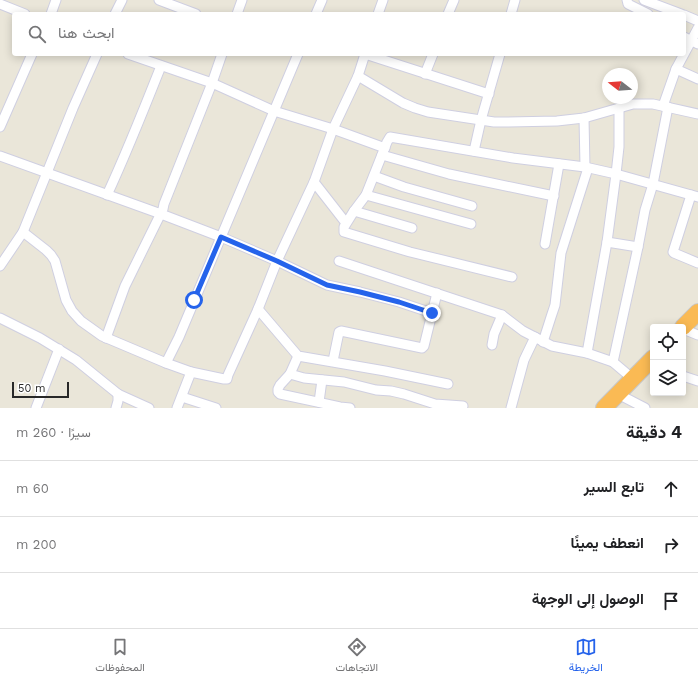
<!DOCTYPE html>
<html lang="ar">
<meta charset="utf-8">
<style>
body{margin:0;font-family:"Work Sans",Vazirmatn,sans-serif;background:#f6f6f6;color:#202124;direction:rtl}
.controls{position:absolute;right:12px;bottom:12px;display:grid;overflow:hidden;border-radius:4px;box-shadow:0 2px 10px #0003}
.controls button{width:36px;height:36px;display:grid;place-items:center;padding:0;border:0;border-bottom:1px solid #e0e0e0;background:#fff;color:#202124;font:20px sans-serif}
.compass{position:absolute;left:602px;top:68px;width:36px;height:36px;border-radius:50%;background:#fff;box-shadow:0 2px 10px #0003;rotate:287deg}
.scale{position:absolute;left:12px;bottom:10px;width:57px;box-sizing:border-box;padding-left:4px;border:2px solid #282828;border-top:0;font-size:11px;line-height:14px;white-space:nowrap;color:#282828;-webkit-text-stroke:3px #fff;paint-order:stroke}
.stop{position:absolute;width:12px;height:12px;margin:-9px;border:3px solid #2563eb;border-radius:50%;background:#fff}
.stop.end{background:#2563eb;border-color:#fff;box-shadow:0 1px 4px #0008}
.list{margin:0;padding:0;list-style:none}
h2{display:flex;justify-content:space-between;align-items:center;height:52px;margin:0;padding:0 16px;font-size:17px}
h2 small{font-size:13px;font-weight:400;color:#757577}
.list li{display:grid;grid-template-columns:26px 1fr auto;gap:12px;align-items:center;box-sizing:border-box;height:56px;padding:0 16px;border-top:1px solid #e0e0e0}
.list b{display:block;font-size:15px;white-space:nowrap}
.list em{font-size:13px;font-style:normal;color:#757577}
.icon{flex:none;width:22px;height:22px;fill:none;stroke:currentColor;stroke-width:2;stroke-linecap:round;stroke-linejoin:round}
.map{position:relative;flex:none;width:698px;height:408px;overflow:hidden;direction:ltr}
.search{position:absolute;background:#fff;box-shadow:0 2px 10px #0003;left:12px;right:12px;top:12px;height:44px;display:flex;align-items:center;gap:10px;box-sizing:border-box;padding:0 14px;border-radius:4px;color:#757577;font-size:15px}
.sheet{height:220px;background:#fff}
nav{display:flex;justify-content:space-around;align-items:center;box-sizing:border-box;height:56px;border-top:1px solid #e0e0e0;background:#fff;font-size:11px;color:#757577}
nav a{display:grid;justify-items:center;gap:2px}
nav .on{color:#2563eb}
.map>svg:first-child{display:block}
</style>
<div class="map">
<svg width="698" height="408" viewBox="0 0 698 408">
<rect width="100%" height="100%" fill="#eae6d9"/>
<g fill="none" stroke-linecap="round" stroke-linejoin="round">
<defs>
<g id="street">
<path d="M159 0 196 14"/>
<path d="M627 0 628 4 648 14"/>
<path d="M644 0 681 14"/>
<path d="M0 4 25 14"/>
<path d="M51 14 56 0"/>
<path d="M115 14 122 0"/>
<path d="M237 14 242 0"/>
<path d="M316 14 322 0"/>
<path d="M378 14 383 0"/>
<path d="M448 14 454 0"/>
<path d="M511 14 515 0"/>
<path d="M684 15 698 21"/>
<path d="M684 37 698 44"/>
<path d="M128 54 212 83 274 111 333 129 385 148"/>
<path d="M365 54 489 94"/>
<path d="M676 69 698 79"/>
<path d="M425 74 433 54"/>
<path d="M358 76 403 103 415 108 428 112 494 122H506L557 121 584 118 633 104H653L698 114"/>
<path d="M663 106 676 69 698 28"/>
<path d="M584 118 585 167"/>
<path d="M0 127 32 54"/>
<path d="M474 151 481 120 500 54"/>
<path d="M382 155 449 174 554 196"/>
<path d="M0 156 161 214 221 237 277 261 327 285 360 292 399 302 432 313"/>
<path d="M374 176 404 187 472 206"/>
<path d="M314 182 346 223"/>
<path d="M107 195C127 152 144 109 161 66"/>
<path d="M366 195 471 224"/>
<path d="M691 195 673 252 674 253 698 263"/>
<path d="M354 211 412 228"/>
<path d="M23 232 46 250 51 255 55 261 66 300 72 311 81 321 102 336 166 363 191 372"/>
<path d="M607 242 638 247"/>
<path d="M545 244 559 164"/>
<path d="M339 261 502 315 523 331 552 346 587 353 613 362"/>
<path d="M0 266 23 232 73 108 97 54"/>
<path d="M512 277 410 252 344 232V227L354 211 366 195 387 142 390 137 513 158 585 167 616 174 698 197"/>
<path d="M258 309 298 356 385 371 448 384"/>
<path d="M0 318 40 338 76 360 118 394 149 408"/>
<path d="M683 329 698 335"/>
<path d="M106 338 125 286 163 209 164 204 212 83 222 54"/>
<path d="M543 342 551 317 555 305 561 253 588 168"/>
<path d="M492 345 494 334 502 315"/>
<path d="M587 353 607 242 616 174 619 147V108"/>
<path d="M298 356 290 374 280 385 278 389V392L280 394 340 407 350 408"/>
<path d="M333 361 339 332 341 331 422 348 424 346 437 293"/>
<path d="M166 363 179 337 298 54"/>
<path d="M290 374 304 378 344 382 376 390 391 391 404 394 435 404 463 406"/>
<path d="M683 376 698 381"/>
<path d="M633 379 613 362 638 247 645 210 653 184 668 107"/>
<path d="M618 394 645 408"/>
<path d="M182 397 216 408"/>
<path d="M319 402 322 380"/>
<path d="M36 408 59 349"/>
<path d="M116 408 118 401V394"/>
<path d="M177 408 191 372 224 379H227L228 375 258 309 277 261 314 182 333 129 358 76 365 54"/>
<path d="M511 408 524 360 535 337"/>
</g>
<g id="highway">
<path d="M683 327 698 312"/>
<path d="M604 408 653 358"/>
</g>
</defs>
<use href="#street" stroke="#cfcfe1" stroke-width="11"/>
<use href="#highway" stroke="#c7c7c7" stroke-width="18"/>
<use href="#street" stroke="#fff" stroke-width="9"/>
<use href="#highway" stroke="#faba54" stroke-width="16"/>
</g>
<g fill="none" stroke-linecap="round" stroke-linejoin="round">
<path stroke="#2563eb" stroke-width="5" d="M194 300 221 237 277 261 327 285 360 292 399 302 432 313"/>
</g>
</svg>
<div class="controls">
<button><svg class="icon" aria-label="locate" viewBox="0 0 24 24"><circle cx="12" cy="12" r="6"/><path d="M12 2v4M12 18v4M2 12h4M18 12h4"/></svg></button>
<button><svg class="icon" aria-label="layers" viewBox="0 0 24 24"><path d="M12 4l9 5-9 5-9-5zM3 14l9 5 9-5"/></svg></button>
</div>
<svg class="compass" viewBox="-18 -18 36 36"><path d="M0-13l5 13h-10z" fill="#e53935"/><path d="M0 13l5-13h-10z" fill="#757577"/></svg>
<div class="scale">50 m</div>
<div class="stop" style="left:194px;top:300px"></div>
<div class="stop end" style="left:432px;top:313px"></div>
<div class="search"><svg class="icon" aria-label="search" viewBox="0 0 24 24"><circle cx="10" cy="10" r="6"/><path d="M15 15l6 6"/></svg>ابحث هنا</div>
</div>
<section class="sheet">
<h2>4 دقيقة<small>سيرًا · 260 m</small></h2>
<ul class="list">
<li><svg class="icon" aria-label="ahead" viewBox="0 0 24 24"><path d="M12 20V5M6 11l6-6 6 6"/></svg><div><b>تابع السير</b></div><em>60 m</em></li>
<li><svg class="icon" aria-label="right" viewBox="0 0 24 24"><path d="M7 20v-9h11M14 6l5 5-5 5"/></svg><div><b>انعطف يمينًا</b></div><em>200 m</em></li>
<li><svg class="icon" aria-label="arrive" viewBox="0 0 24 24"><path d="M6 21V4h12l-3 4 3 4H6"/></svg><div><b>الوصول إلى الوجهة</b></div></li>
</ul>
</section>
<nav>
<a class="on"><svg class="icon" aria-label="map" viewBox="0 0 24 24"><path d="M3 6l6-2 6 2 6-2v14l-6 2-6-2-6 2zM9 4v14M15 6v14"/></svg>الخريطة</a>
<a><svg class="icon" aria-label="directions" viewBox="0 0 24 24"><path d="M12 3l9 9-9 9-9-9zM9 14v-3h6M13 9l2 2-2 2"/></svg>الاتجاهات</a>
<a><svg class="icon" aria-label="saved" viewBox="0 0 24 24"><path d="M7 4h10v16l-5-4-5 4z"/></svg>المحفوظات</a>
</nav>
